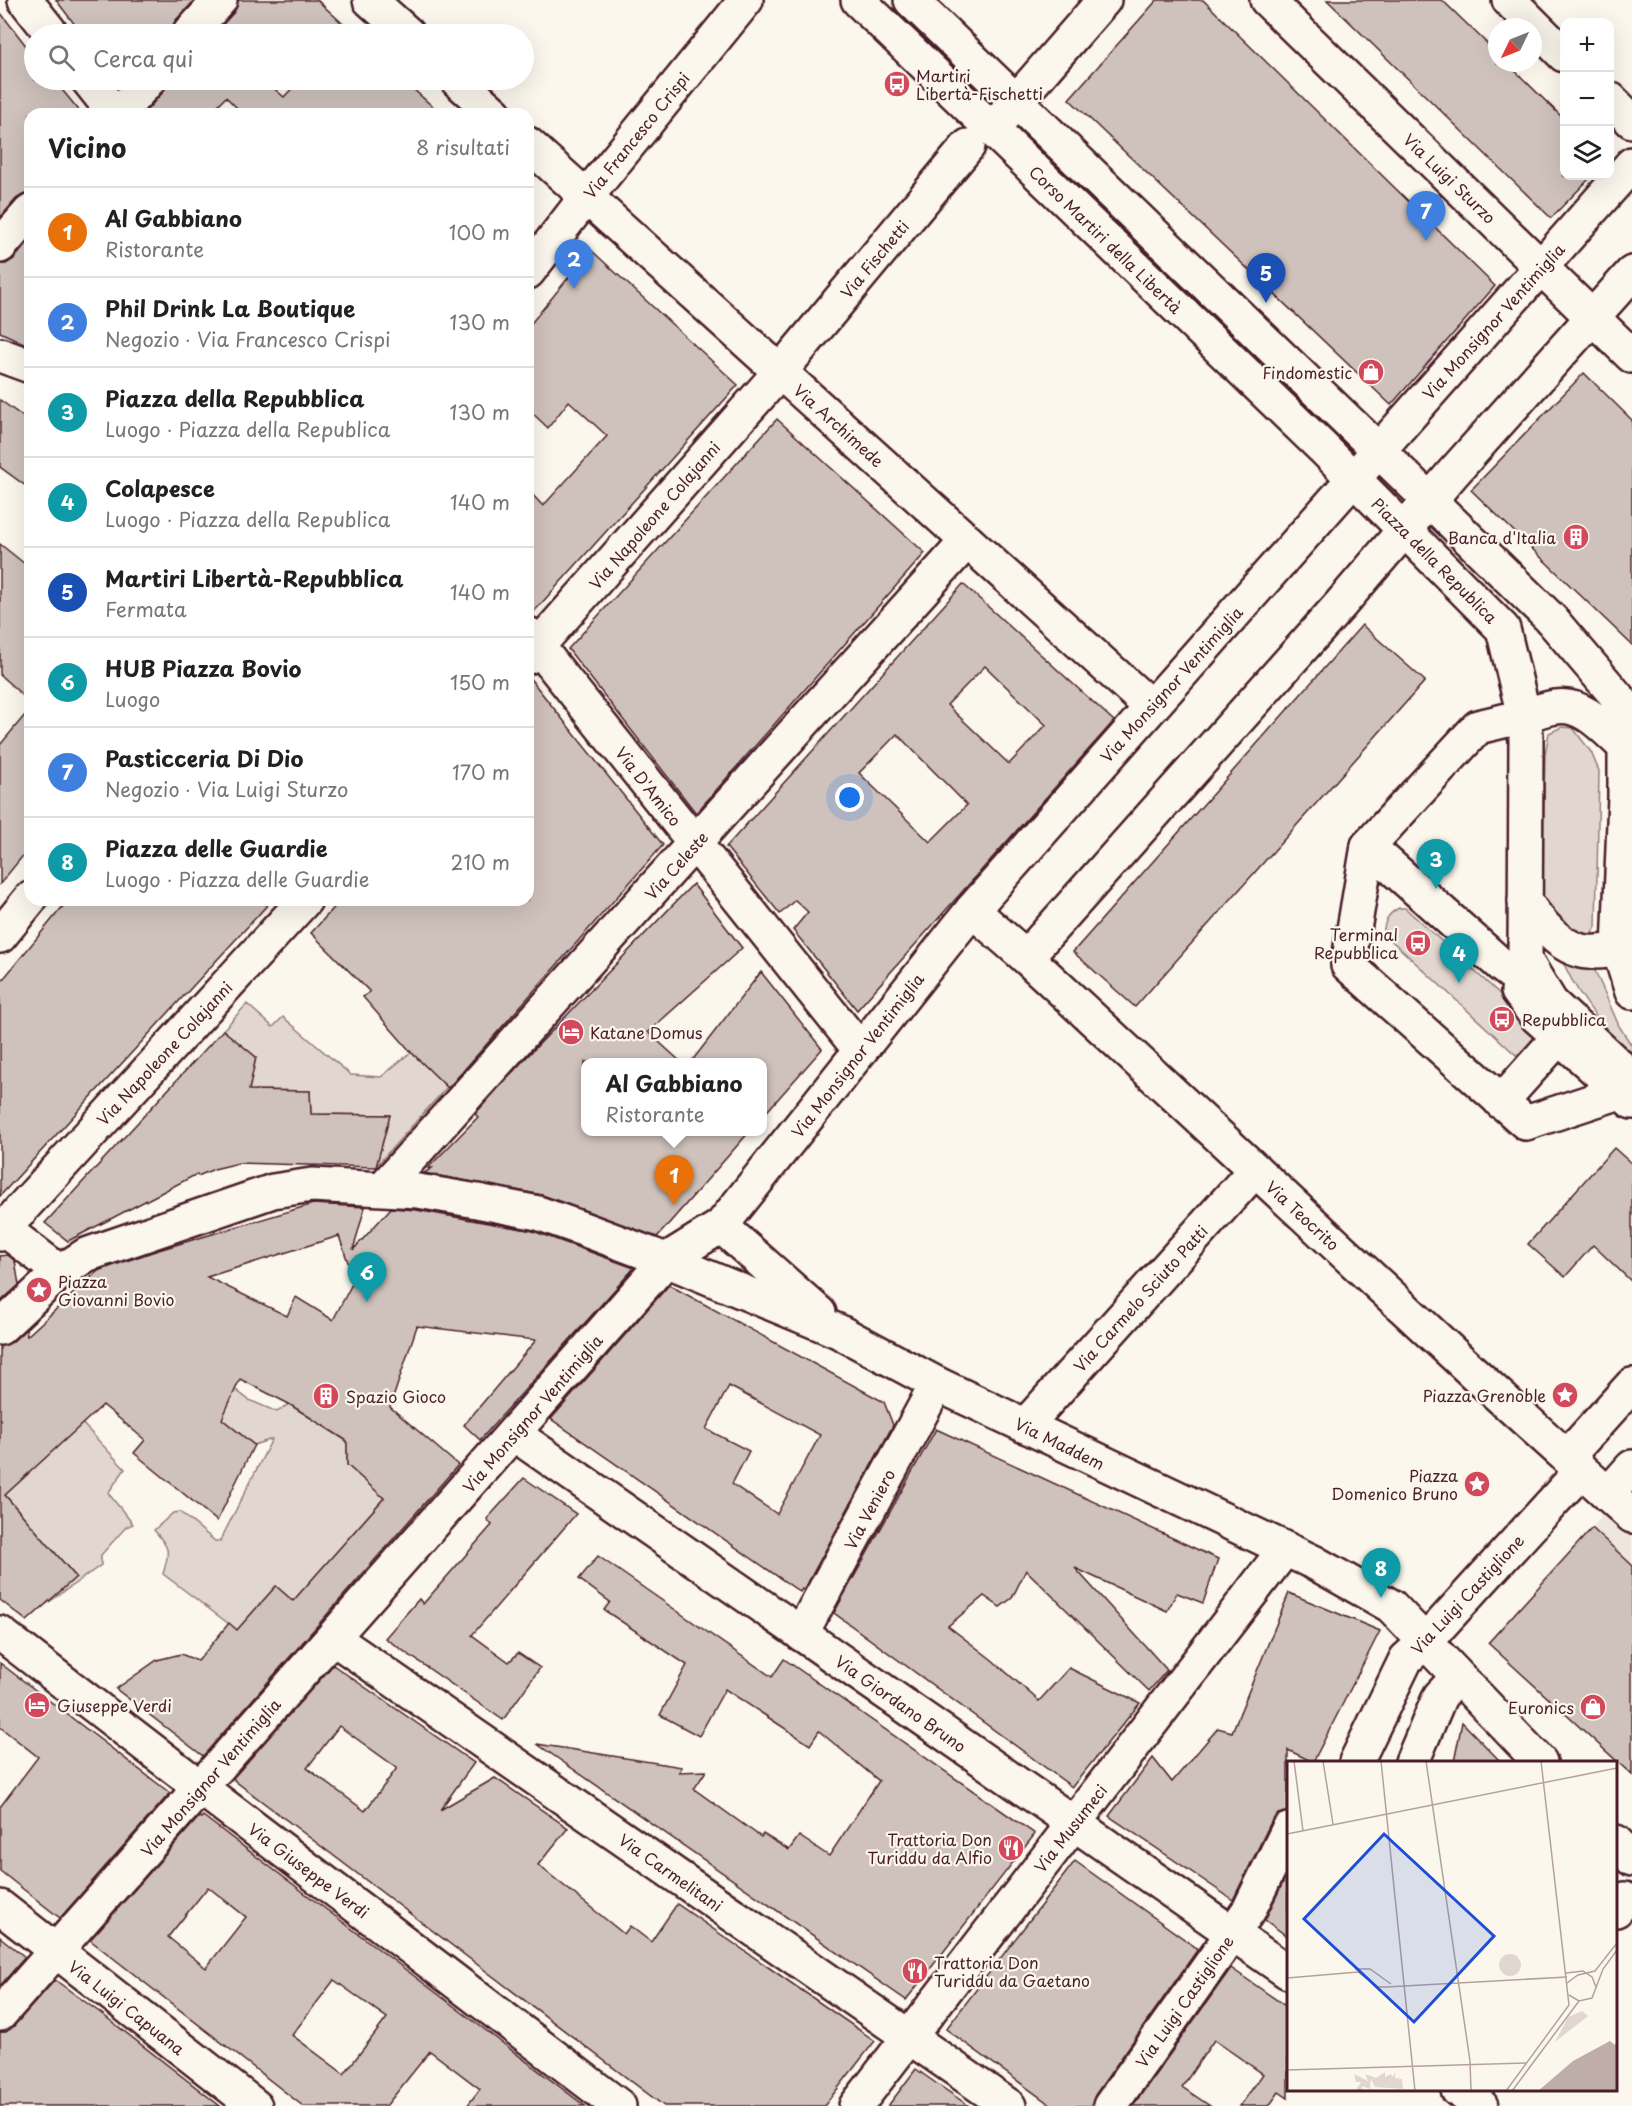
<!DOCTYPE html>
<html lang="it">
<meta charset="utf-8">
<style>
body{margin:0;font-family:"Playpen Sans",sans-serif;background:#f6f6f6;color:#222}
.controls{position:absolute;right:18px;top:18px;display:grid;overflow:hidden;border-radius:12px;box-shadow:0 6px 24px #0002}
.controls button{width:54px;height:54px;display:grid;place-items:center;padding:0;border:0;border-bottom:2px solid #e0e0e0;background:#fff;color:#222;font:30px sans-serif}
.compass{position:absolute;left:1488px;top:18px;width:54px;height:54px;border-radius:50%;background:#fff;box-shadow:0 6px 24px #0002;rotate:227deg}
.you{position:absolute;left:850px;top:798px;width:21px;height:21px;margin:-15px;border:4px solid #fff;border-radius:50%;background:#1a73e8;box-shadow:0 0 0 9px #1a73e833}
.badge{display:grid;place-items:center;width:39px;height:39px;border-radius:50%;background:#7c3aed;color:#fff;font-size:20px;font-weight:700}
.pin{position:absolute;translate:-50% -50px;filter:drop-shadow(0 2px 3px #0008)}
.pin::after{content:'';position:absolute;top:32px;width:21px;height:18px;background:inherit;clip-path:polygon(0 0,100% 0,50% 100%)}
.popup{position:absolute;left:581px;top:1058px;width:186px;height:78px;box-sizing:border-box;display:grid;place-content:center;border-radius:12px;background:#fff;filter:drop-shadow(0 2px 4px #0005);font-size:20px;white-space:nowrap;color:#767676}
.popup b{font-size:22px;color:#222}
.popup::after{content:'';position:absolute;left:50%;top:100%;margin-left:-12px;border:12px solid transparent;border-top-color:#fff}
.list{margin:0;padding:0;list-style:none}
h2{display:flex;justify-content:space-between;align-items:center;height:78px;margin:0;padding:0 24px;font-size:26px}
h2 small{font-size:20px;font-weight:400;color:#767676}
.list li{display:grid;grid-template-columns:39px 1fr auto;gap:18px;align-items:center;box-sizing:border-box;height:90px;padding:0 24px;border-top:2px solid #e0e0e0}
.list b{display:block;font-size:22px;white-space:nowrap}
.list p{margin:0;font-size:20px;white-space:nowrap;color:#767676}
.list em{font-size:20px;font-style:normal;color:#767676}
.icon{flex:none;width:33px;height:33px;fill:none;stroke:currentColor;stroke-width:2;stroke-linecap:round;stroke-linejoin:round}
.map{position:relative;flex:none;width:1632px;height:2106px;overflow:hidden}
.search{position:absolute;background:#fff;box-shadow:0 6px 24px #0002;left:24px;top:24px;width:510px;height:66px;display:flex;align-items:center;gap:15px;box-sizing:border-box;padding:0 21px;border-radius:33px;color:#767676;font-size:22px}
.panel{position:absolute;background:#fff;box-shadow:0 6px 24px #0002;left:24px;top:108px;width:510px;height:798px;border-radius:18px}
.map>svg:first-child{display:block}
</style>
<div class="map">
<svg width="1632" height="2106" viewBox="0 0 1632 2106">
<rect width="100%" height="100%" fill="#fbf7ec"/>
<filter id="ink" filterUnits="userSpaceOnUse"><feTurbulence type="fractalNoise" baseFrequency=".0167" numOctaves="2"/><feDisplacementMap in="SourceGraphic" scale="12" xChannelSelector="R" yChannelSelector="G"/><feConvolveMatrix kernelMatrix="1 2 1 2 8 2 1 2 1" color-interpolation-filters="sRGB"/></filter>
<g filter="url(#ink)">
<path fill="#eee7de" d="M1632 1481V1565L1592 1528Z"/>
<g fill="#e2d7d0" stroke="#967b7e" stroke-width="1.5">
<path d="M1562 727 1573 728 1591 752 1599 771 1596 927C1592 935 1587 938 1578 938L1546 907 1542 891 1545 754 1549 733Z"/>
<path d="M1399 908H1405L1534 1025 1536 1038 1525 1050 1516 1055 1383 933C1385 921 1387 914 1399 908Z"/>
<path d="M1559 952 1593 966 1619 1026 1632 1046V1058C1603 1026 1574 993 1559 952Z"/>
<path d="M247 1004 273 1027 283 1017 351 1075 381 1077 411 1052 447 1087 376 1166 390 1115 311 1114 310 1091 249 1090 256 1057 223 1030Z"/>
<path d="M160 1332 249 1400 277 1412 289 1404 347 1441V1465L384 1498 293 1601 276 1586 237 1630 163 1574C170 1551 170 1548 154 1530L173 1513 180 1512 215 1541H220L272 1439 254 1445 139 1352Z"/>
<path d="M82 1423 125 1469 108 1493 133 1524 126 1527 101 1555V1565L42 1607 76 1577 5 1495Z"/>
</g>
<g fill="#cfc2bc" stroke="#4a1f2b" stroke-width="1.5" fill-rule="evenodd">
<path d="M56 0H195L175 21 171 29V34H82Z"/>
<path d="M238 0H317L354 34H214L234 12Z"/>
<path d="M1157 0H1203L1495 286 1391 405 1069 99Z"/>
<path d="M1327 0H1442L1497 53V63H1507L1564 119V176H1592L1551 218Z"/>
<path d="M0 12 34 56V80H54L82 114H30V194H24L16 199 0 218Z"/>
<path d="M167 80H264L284 97 300 80H403L441 114H243L226 97 209 114H147L145 112 163 92Z"/>
<path d="M30 240V346L0 332V264H6L14 259Z"/>
<path d="M591 250 738 385 530 616H528V490L543 506 607 436 569 401 548 428 528 409V327Z"/>
<path d="M1584 373 1632 420V645L1471 490Z"/>
<path d="M0 400 30 422V489L0 467Z"/>
<path d="M777 419 925 553 696 813 568 649Z"/>
<path d="M0 544 30 568V702L0 675Z"/>
<path d="M963 584 1114 721 857 1010 793 930 808 912 795 900 780 914 726 847ZM985 666 1046 725 1009 764 947 705ZM897 734 967 805 930 842 859 773Z"/>
<path d="M1362 625 1425 681 1135 1007 1073 952Z"/>
<path d="M528 676 663 845 448 1088 411 1052 363 997 370 992 311 933 341 900H528Z"/>
<path d="M30 709V847L0 884V745Z"/>
<path d="M693 884 742 948 648 1032 681 1062H585V1131H750L657 1237 542 1195 424 1173 432 1168H428L478 1117 475 1114 521 1063Z"/>
<path d="M68 900H272L0 1196V983Z"/>
<path d="M761 972 822 1049 762 1117V1062H691Z"/>
<path d="M223 1030 256 1057 249 1090 310 1091 311 1114 390 1115 376 1167 239 1163 214 1169 198 1176 197 1174 68 1241 45 1223Z"/>
<path d="M1614 1148 1632 1164V1282L1593 1245 1565 1277 1528 1244Z"/>
<path d="M313 1204 365 1207 353 1250 391 1208 416 1210 533 1231 634 1268 480 1440 464 1425 536 1340 417 1326 390 1407 458 1465 203 1756 116 1689 157 1660 181 1654 198 1661 229 1623 237 1630 276 1586 293 1601 384 1498 347 1465V1441L289 1404 240 1379 222 1419 254 1445 217 1521 134 1453 145 1440 103 1405 5 1495 76 1577 27 1621 0 1600V1346L12 1342 26 1329 27 1336 98 1271 152 1252ZM339 1236 354 1280 333 1320 296 1297 287 1316 207 1277Z"/>
<path d="M8 1255 15 1261 19 1285 0 1302V1256Z"/>
<path d="M669 1285 884 1402 893 1425 804 1590 802 1589 800 1592 551 1419ZM729 1386 820 1435 777 1514 732 1484 749 1451 706 1429Z"/>
<path d="M936 1429 1218 1559 1203 1603 1177 1593 1167 1611 1075 1568 1167 1670 1149 1691 1026 1570 1012 1598 1000 1607 984 1596 948 1626 991 1659 1039 1701 1069 1668 1140 1703 1072 1787 834 1613Z"/>
<path d="M524 1478 576 1514 472 1635 509 1662 518 1653 540 1668 503 1720 385 1638 419 1599 423 1604 492 1525 487 1519Z"/>
<path d="M1592 1528 1632 1565V1775L1488 1643Z"/>
<path d="M598 1556 772 1677 784 1659 1035 1834 906 2000 537 1744 682 1767 679 1772 706 1771 694 1789 761 1837 763 1834 789 1850 799 1836 829 1856 879 1781 819 1731 810 1745 725 1689 699 1736 660 1715 687 1665 604 1610 610 1602 579 1579Z"/>
<path d="M1289 1593 1380 1631 1313 1762 1288 1750V1812L1278 1814 1271 1822 1233 1900 1109 1816 1153 1758 1172 1782 1218 1728 1232 1732Z"/>
<path d="M0 1663 170 1793 60 1918 0 1871V1807L38 1757 0 1727Z"/>
<path d="M333 1665 474 1763 440 1810 495 1778 568 1828 538 1865 624 1934 630 1926 651 1942 677 1904 875 2041 824 2106H664L235 1781 233 1778ZM339 1726 397 1768 365 1811 307 1768Z"/>
<path d="M1462 1722 1501 1762H1454Z"/>
<path d="M203 1816 484 2029 585 2106H467L480 2089 430 2051 386 2106H303L90 1940 199 1817 201 1818ZM208 1887 246 1917 206 1968 168 1937ZM334 1980 387 2018 344 2074 292 2035Z"/>
<path d="M1075 1861 1198 1949 1095 2095 1092 2106H1052L946 2029Z"/>
<path d="M1288 1872V1937L1265 1920Z"/>
<path d="M0 1937 25 1957 0 1986Z"/>
<path d="M1231 1968 1288 2008V2098L1279 2092 1269 2106H1240L1263 2074 1214 2040 1182 2087 1210 2106H1133Z"/>
<path d="M55 1980 102 2014 220 2106H0V2032H6L14 2026Z"/>
<path d="M916 2069 930 2079 969 2106H888Z"/>
</g>
<g fill="none" stroke-linecap="round" stroke-linejoin="round">
<defs>
<g id="minor">
<path d="M25 0 52 34"/>
<path d="M370 0 408 34"/>
<path d="M1267 0 1632 356"/>
<path d="M1509 0 1564 55"/>
<path d="M189 34 220 0"/>
<path d="M88 80 115 114"/>
<path d="M457 80 495 114"/>
<path d="M1610 99 1632 121"/>
<path d="M118 114 149 80"/>
<path d="M992 129 1104 0"/>
<path d="M528 144 1151 707"/>
<path d="M0 246 30 212"/>
<path d="M0 355 30 366"/>
<path d="M528 634 860 1050"/>
<path d="M528 657 780 372 968 146"/>
<path d="M1524 716 1478 727 1368 846 1348 965 1526 1123 1620 1092"/>
<path d="M1368 846 1501 965 1551 1003"/>
<path d="M972 910 1026 957 1340 605 1453 473 1632 273"/>
<path d="M1026 957 1476 1375 1632 1516"/>
<path d="M1518 991 1536 1016 1632 1102"/>
<path d="M1501 1102 1559 1037"/>
<path d="M383 1188 967 541"/>
<path d="M0 1226 60 1272"/>
<path d="M721 1226 819 1313"/>
<path d="M0 1234 23 1207 305 900"/>
<path d="M0 1328 60 1272 86 1255 273 1191 312 1185 418 1191 477 1201 538 1213 583 1229 666 1260 838 1331 937 1384 1315 1563 1391 1606 1540 1762"/>
<path d="M1025 1426 1255 1170"/>
<path d="M514 1434 1288 1972"/>
<path d="M1567 1457 1632 1385"/>
<path d="M1608 1494 1632 1467"/>
<path d="M0 1633 201 1788 619 2106"/>
<path d="M801 1634 937 1384"/>
<path d="M333 1638 1009 2106"/>
<path d="M1356 1762 1406 1659 1425 1642 1581 1471"/>
<path d="M1412 1762 1440 1696 1458 1677"/>
<path d="M1616 1842 1632 1859"/>
<path d="M0 1907 255 2106"/>
<path d="M1616 1910 1625 1899"/>
<path d="M1458 2090 1481 2106"/>
<path d="M856 2106 1285 1549"/>
<path d="M1110 2106 1249 1910 1288 1830"/>
</g>
<g id="major">
<path d="M858 0 1325 450 1503 629 1524 716 1526 735 1525 960 1551 1003 1632 1078"/>
<path d="M911 0 1378 450 1550 618 1625 706V796L1619 950 1632 992"/>
<path d="M528 272 586 197 746 0"/>
<path d="M1524 716C1534 713 1545 708 1556 707 1583 702 1606 730 1624 746"/>
<path d="M1525 901C1538 921 1557 945 1581 951 1593 954 1607 951 1619 950"/>
<path d="M0 936 30 899"/>
<path d="M0 2014 666 1260 721 1226 972 910 1632 164"/>
</g>
</defs>
<use href="#minor" stroke="#4a1f2b" stroke-width="38"/>
<use href="#major" stroke="#4a1f2b" stroke-width="38"/>
<use href="#minor" stroke="#fbf7ec" stroke-width="33"/>
<use href="#major" stroke="#fbf7ec" stroke-width="33"/>
</g>
</g>
<defs>
<symbol id="bus-disc" viewBox="-11 -11 22 22"><circle r="9.5" fill="#d1495b" stroke="#fbf7ec"/><path d="M-5-6H5V4H4V6H2V4H-2V6H-4V4H-5ZM-3.5-4V0h7V-4ZM-3.5 1.2v1.5H-2V1.2ZM2 1.2v1.5H3.5V1.2Z" fill="#fff"/></symbol>
<symbol id="shop-disc" viewBox="-11 -11 22 22"><circle r="9.5" fill="#d1495b" stroke="#fbf7ec"/><path d="M-5-2.5h2.3a2.7 3.5 0 0 1 5.4 0H5L5.5 6h-11ZM-1.5-2.5h3a1.5 2.3 0 0 0-3 0Z" fill="#fff"/></symbol>
<symbol id="building-disc" viewBox="-11 -11 22 22"><circle r="9.5" fill="#d1495b" stroke="#fbf7ec"/><path d="M-4-6H4V6H1V3H-1V6H-4ZM-2.5-4.3h1.7v1.8h-1.7ZM.8-4.3h1.7v1.8H.8ZM-2.5-1h1.7V.8h-1.7ZM.8-1h1.7V.8H.8Z" fill="#fff"/></symbol>
<symbol id="hotel-disc" viewBox="-11 -11 22 22"><circle r="9.5" fill="#d1495b" stroke="#fbf7ec"/><path d="M-6-4.5h1.5V1H6V5H4.5V3h-9V5H-6ZM-4 0a1.8 1.8 0 1 1 3.6 0ZM.5 0V-2.5h3Q6-2.5 6 0Z" fill="#fff"/></symbol>
<symbol id="sight-disc" viewBox="-11 -11 22 22"><circle r="9.5" fill="#d1495b" stroke="#fbf7ec"/><path d="M0-6L1.8-2.2L6-1.7L2.9 1.2L3.7 5.4L0 3.3L-3.7 5.4L-2.9 1.2L-6-1.7L-1.8-2.2Z" fill="#fff"/></symbol>
<symbol id="restaurant-disc" viewBox="-11 -11 22 22"><circle r="9.5" fill="#d1495b" stroke="#fbf7ec"/><path d="M-5-6h1v4h1v-4h1v4h1v-4h1v5L-1.5 .5V6h-2V.5L-5-1ZM5-6V6H3V1.5H1.5Q1.5-4 5-6Z" fill="#fff"/></symbol>
</defs>
<g fill-rule="evenodd">
<use href="#bus-disc" x="882" y="69" width="30" height="30"/>
<use href="#shop-disc" x="1356" y="357" width="30" height="30"/>
<use href="#building-disc" x="1561" y="522" width="30" height="30"/>
<use href="#bus-disc" x="1403" y="928" width="30" height="30"/>
<use href="#bus-disc" x="1487" y="1004" width="30" height="30"/>
<use href="#hotel-disc" x="556" y="1017" width="30" height="30"/>
<use href="#sight-disc" x="24" y="1275" width="30" height="30"/>
<use href="#sight-disc" x="1550" y="1380" width="30" height="30"/>
<use href="#building-disc" x="311" y="1381" width="30" height="30"/>
<use href="#sight-disc" x="1462" y="1469" width="30" height="30"/>
<use href="#hotel-disc" x="22" y="1690" width="30" height="30"/>
<use href="#shop-disc" x="1578" y="1692" width="30" height="30"/>
<use href="#restaurant-disc" x="996" y="1833" width="30" height="30"/>
<use href="#restaurant-disc" x="900" y="1956" width="30" height="30"/>
</g>
<g text-anchor="middle" dominant-baseline="central" stroke-width="4.5" stroke-linejoin="round" paint-order="stroke">
<g font-size="16" fill="#4a1f2b" stroke="#fbf7ec" text-anchor="start">
<text x="916" y="75">Martiri<tspan x="916" dy="18">Libertà-Fischetti</tspan></text>
<text x="1352" y="372" text-anchor="end">Findomestic</text>
<text x="1556" y="537" text-anchor="end">Banca d'Italia</text>
<text x="1398" y="934" text-anchor="end">Terminal<tspan x="1398" dy="18">Repubblica</tspan></text>
<text x="1522" y="1019">Repubblica</text>
<text x="590" y="1032">Katane Domus</text>
<text x="58" y="1281">Piazza<tspan x="58" dy="18">Giovanni Bovio</tspan></text>
<text x="1546" y="1395" text-anchor="end">Piazza Grenoble</text>
<text x="346" y="1396">Spazio Gioco</text>
<text x="1458" y="1475" text-anchor="end">Piazza<tspan x="1458" dy="18">Domenico Bruno</tspan></text>
<text x="57" y="1705">Giuseppe Verdi</text>
<text x="1574" y="1707" text-anchor="end">Euronics</text>
<text x="992" y="1839" text-anchor="end">Trattoria Don<tspan x="992" dy="18">Turiddu da Alfio</tspan></text>
<text x="934" y="1962">Trattoria Don<tspan x="934" dy="18">Turiddu da Gaetano</tspan></text>
</g>
<g font-size="16" fill="#4a1f2b" stroke="#fbf7ec">
<text transform="translate(636 135) rotate(-51)">Via Francesco Crispi</text>
<text transform="translate(1450 178) rotate(44)">Via Luigi Sturzo</text>
<text transform="translate(1106 239) rotate(44)">Corso Martiri della Libertà</text>
<text transform="translate(874 259) rotate(-50)">Via Fischetti</text>
<text transform="translate(1493 321) rotate(-48)">Via Monsignor Ventimiglia</text>
<text transform="translate(839 425) rotate(42)">Via Archimede</text>
<text transform="translate(654 515) rotate(-49)">Via Napoleone Colajanni</text>
<text transform="translate(1435 560) rotate(45)">Piazza della Republica</text>
<text transform="translate(1171 684) rotate(-48)">Via Monsignor Ventimiglia</text>
<text transform="translate(649 786) rotate(52)">Via D'Amico</text>
<text transform="translate(676 865) rotate(-48)">Via Celeste</text>
<text transform="translate(164 1053) rotate(-47)">Via Napoleone Colajanni</text>
<text transform="translate(857 1055) rotate(-52)">Via Monsignor Ventimiglia</text>
<text transform="translate(1303 1215) rotate(43)">Via Teocrito</text>
<text transform="translate(1140 1298) rotate(-48)">Via Carmelo Sciuto Patti</text>
<text transform="translate(532 1413) rotate(-49)">Via Monsignor Ventimiglia</text>
<text transform="translate(1060 1443) rotate(26)">Via Maddem</text>
<text transform="translate(869 1509) rotate(-62)">Via Veniero</text>
<text transform="translate(1467 1594) rotate(-47)">Via Luigi Castiglione</text>
<text transform="translate(901 1703) rotate(35)">Via Giordano Bruno</text>
<text transform="translate(210 1777) rotate(-49)">Via Monsignor Ventimiglia</text>
<text transform="translate(1070 1828) rotate(-52)">Via Musumeci</text>
<text transform="translate(309 1870) rotate(37)">Via Giuseppe Verdi</text>
<text transform="translate(671 1872) rotate(35)">Via Carmelitani</text>
<text transform="translate(1184 2001) rotate(-55)">Via Luigi Castiglione</text>
<text transform="translate(127 2007) rotate(38)">Via Luigi Capuana</text>
</g>
</g>
<g transform="translate(1287 1761)">
<rect width="330" height="330" fill="#fbf7ec"/>
<path d="M212 204a11 11 0 1 1 22 0a11 11 0 1 1-22 0ZM295 250 301 255 268 281 281 256ZM98 311V316L104 313 106 316 108 311V317L115 318 116 328 88 326 84 318 83 328 75 325V329H69L74 321H69L67 313 81 320 78 313 89 317Z" fill="#e2d7d0"/>
<path d="M330 279V330H251L286 300 323 280 328 284Z" fill="#bfadaa"/>
<path fill="none" stroke="#b4a19f" stroke-width="1.5" d="M7 0 16 70M36 0 46 63M94 0 128 330M139 0 183 300 184 330M0 73 330 7M68 208H83L104 223M279 212 296 210 305 216 309 226M0 217 71 211 91 226H99L280 216M280 222 291 214 308 210 330 182M282 234 292 240 305 237 316 208 330 189M0 309 239 302M219 330 282 244 254 0M225 330 292 240"/>
<path fill="#1d4ed8" fill-opacity="0.15" stroke="#1d4ed8" stroke-width="3" d="M97 73 207 175 127 261 17 158Z"/>
<rect width="330" height="330" fill="none" stroke="#4a1f2b" stroke-width="3"/>
</g>
</svg>
<div class="controls">
<button>+</button>
<button>−</button>
<button><svg class="icon" aria-label="layers" viewBox="0 0 24 24"><path d="M12 4l9 5-9 5-9-5zM3 14l9 5 9-5"/></svg></button>
</div>
<svg class="compass" viewBox="-18 -18 36 36"><path d="M0-13l5 13h-10z" fill="#e53935"/><path d="M0 13l5-13h-10z" fill="#767676"/></svg>
<div class="you"></div>
<div class="pin badge" style="left:674px;top:1205px;background:#e8710a">1</div>
<div class="popup"><b>Al Gabbiano</b>Ristorante</div>
<div class="pin badge" style="left:574px;top:289px;background:#3f7fe0">2</div>
<div class="pin badge" style="left:1436px;top:889px;background:#0f9aa8">3</div>
<div class="pin badge" style="left:1459px;top:983px;background:#0f9aa8">4</div>
<div class="pin badge" style="left:1266px;top:303px;background:#1a4fb4">5</div>
<div class="pin badge" style="left:367px;top:1302px;background:#0f9aa8">6</div>
<div class="pin badge" style="left:1426px;top:241px;background:#3f7fe0">7</div>
<div class="pin badge" style="left:1381px;top:1598px;background:#0f9aa8">8</div>
<div class="search"><svg class="icon" aria-label="search" viewBox="0 0 24 24"><circle cx="10" cy="10" r="6"/><path d="M15 15l6 6"/></svg>Cerca qui</div>
<section class="panel">
<h2>Vicino<small>8 risultati</small></h2>
<ul class="list">
<li><span class="badge" style="background:#e8710a">1</span><div><b>Al Gabbiano</b><p>Ristorante</p></div><em>100 m</em></li>
<li><span class="badge" style="background:#3f7fe0">2</span><div><b>Phil Drink La Boutique</b><p>Negozio · Via Francesco Crispi</p></div><em>130 m</em></li>
<li><span class="badge" style="background:#0f9aa8">3</span><div><b>Piazza della Repubblica</b><p>Luogo · Piazza della Republica</p></div><em>130 m</em></li>
<li><span class="badge" style="background:#0f9aa8">4</span><div><b>Colapesce</b><p>Luogo · Piazza della Republica</p></div><em>140 m</em></li>
<li><span class="badge" style="background:#1a4fb4">5</span><div><b>Martiri Libertà-Repubblica</b><p>Fermata</p></div><em>140 m</em></li>
<li><span class="badge" style="background:#0f9aa8">6</span><div><b>HUB Piazza Bovio</b><p>Luogo</p></div><em>150 m</em></li>
<li><span class="badge" style="background:#3f7fe0">7</span><div><b>Pasticceria Di Dio</b><p>Negozio · Via Luigi Sturzo</p></div><em>170 m</em></li>
<li><span class="badge" style="background:#0f9aa8">8</span><div><b>Piazza delle Guardie</b><p>Luogo · Piazza delle Guardie</p></div><em>210 m</em></li>
</ul>
</section>
</div>
